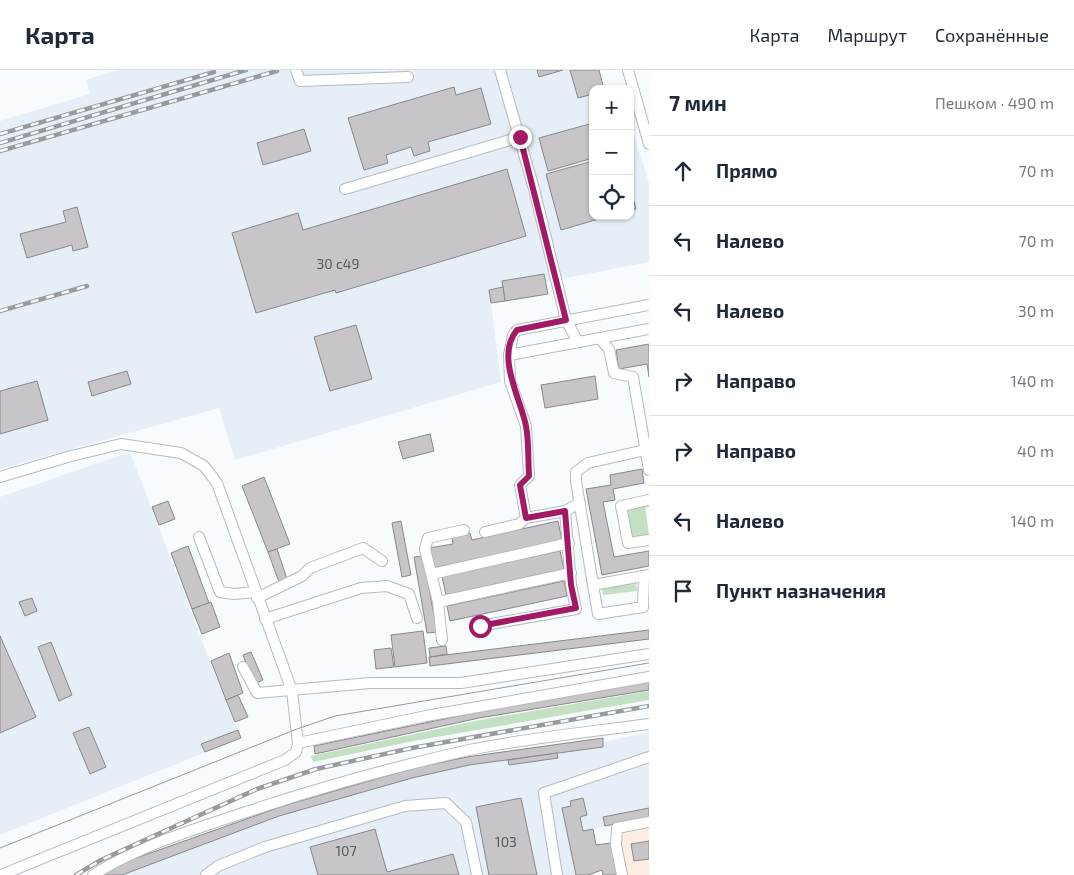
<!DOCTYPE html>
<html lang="ru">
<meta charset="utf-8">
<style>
body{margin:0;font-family:"Exo 2",sans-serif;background:#f2f2f3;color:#1f2937}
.controls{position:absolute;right:15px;top:15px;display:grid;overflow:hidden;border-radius:10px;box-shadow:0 1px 4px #0004}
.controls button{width:45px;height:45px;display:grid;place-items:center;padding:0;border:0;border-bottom:1px solid #e0e1e3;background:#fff;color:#1f2937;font:25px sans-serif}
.stop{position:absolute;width:15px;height:15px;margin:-11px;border:4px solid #a21a66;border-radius:50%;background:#fff}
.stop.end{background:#a21a66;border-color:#fff;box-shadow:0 1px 5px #0008}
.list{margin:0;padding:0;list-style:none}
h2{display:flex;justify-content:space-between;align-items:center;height:65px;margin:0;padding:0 20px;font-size:21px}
h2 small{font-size:16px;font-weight:400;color:#747a83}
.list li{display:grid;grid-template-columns:32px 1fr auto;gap:15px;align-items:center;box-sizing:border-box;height:70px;padding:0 20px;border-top:1px solid #e0e1e3}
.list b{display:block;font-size:19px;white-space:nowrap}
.list em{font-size:16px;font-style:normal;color:#747a83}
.icon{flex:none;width:28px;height:28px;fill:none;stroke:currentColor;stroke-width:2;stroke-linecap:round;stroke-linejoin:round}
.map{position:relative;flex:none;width:649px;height:805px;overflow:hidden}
header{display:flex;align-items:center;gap:30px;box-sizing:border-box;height:70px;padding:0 25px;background:#fff;border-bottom:1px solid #e0e1e3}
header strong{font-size:24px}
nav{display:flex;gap:28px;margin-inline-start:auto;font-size:18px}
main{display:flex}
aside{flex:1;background:#fff}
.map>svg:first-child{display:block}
</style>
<header>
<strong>Карта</strong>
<nav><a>Карта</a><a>Маршрут</a><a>Сохранённые</a></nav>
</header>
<main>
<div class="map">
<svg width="649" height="805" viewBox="0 0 649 805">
<rect width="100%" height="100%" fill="#f8fbfe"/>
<path fill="#feede2" d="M649 757V805H626L620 775 621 766 624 761Z"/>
<g fill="#e6eef7">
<path d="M117 0H570L593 24V146H630V51L649 113V192L546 212 548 224 491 233 501 312 235 390 219 338 0 399V51L90 24 86 10Z"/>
<path d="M130 382 225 631 241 668 0 765V427Z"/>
<path d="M649 662V747L593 759 602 800 588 805H122L279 746 412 708 469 695 603 677V672Z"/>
</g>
<g fill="#c4e0c3">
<path d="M645 435 649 465 632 468 626 438Z"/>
<path d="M636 512 637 521 603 525 602 519 604 516Z"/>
<path d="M649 621V630L414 671 313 692 311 686 480 650Z"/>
</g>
<g fill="#c7c5c7" stroke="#898789">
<path d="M537 0H563L539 7Z"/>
<path d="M570 0H599L604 19H593V24L578 28Z"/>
<path d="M454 17 456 25 481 18 491 54 428 72 430 81 414 86 411 77 386 85 388 93 364 100 348 48Z"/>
<path d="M593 53V88L548 101 539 68Z"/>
<path d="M304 59 311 81 263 95 257 73Z"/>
<path d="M593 91V146H609L561 160 546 104Z"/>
<path d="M507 99 526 166 336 223 335 220 256 243 232 163 298 143 303 160Z"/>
<path d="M630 116 636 139 630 140Z"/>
<path d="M77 137 88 177 73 181 72 175 27 188 20 164 66 152 63 141Z"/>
<path d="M544 204 548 224 505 231 502 211Z"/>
<path d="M503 217 505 231 491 233 489 220Z"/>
<path d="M356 255 372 309 330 321 314 267Z"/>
<path d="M649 274V307L647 294 619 299 616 280Z"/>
<path d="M127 301 131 314 92 326 88 312Z"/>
<path d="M595 306 598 329 545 338 541 315Z"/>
<path d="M37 311 48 350 0 364V321Z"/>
<path d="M430 364 434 381 403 389 398 372Z"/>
<path d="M642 399 644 413 613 419 615 430 603 432 614 487 649 481V496L602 505 586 419 611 415 610 405Z"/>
<path d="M264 407 290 474 268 482 242 416Z"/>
<path d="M168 431 175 449 159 455 152 437Z"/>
<path d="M401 451 411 505 402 507 392 453Z"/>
<path d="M558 451 562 471 433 498 429 478 453 474 452 467 470 463 472 470Z"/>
<path d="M188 476 209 533 192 539 171 483Z"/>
<path d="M277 479 287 509 279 512 268 482Z"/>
<path d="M560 481 564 499 446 525 442 506Z"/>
<path d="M423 486 437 562 427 563 414 487Z"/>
<path d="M564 511 567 526 450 551 447 536Z"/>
<path d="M32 528 37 541 25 546 19 532Z"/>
<path d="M211 532 220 557 202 564 192 539Z"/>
<path d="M649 560V569L430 596 429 587Z"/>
<path d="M423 561 427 593 395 597 391 565Z"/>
<path d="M0 566 36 647 0 663Z"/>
<path d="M51 572 72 625 59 631 38 577Z"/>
<path d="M446 576 447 584 430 587 429 578Z"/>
<path d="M391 578 394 597 376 599 374 580Z"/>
<path d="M251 582 263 610 254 614 243 585Z"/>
<path d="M229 583 243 623 226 630 211 591Z"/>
<path d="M649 612V620L479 648 315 684 314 676 478 642Z"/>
<path d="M238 625 248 647 235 652 226 630Z"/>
<path d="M89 657 106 697 90 704 73 663Z"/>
<path d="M238 660 241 668 205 682 201 674Z"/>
<path d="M603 668V677L469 695 412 708 279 746 122 805H103L128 791 283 736 414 698 467 687Z"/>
<path d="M557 683 558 688 509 695 508 690Z"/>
<path d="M521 728 537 805H489L476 737Z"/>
<path d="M583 728 587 745 580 747 583 761 593 759 596 775 611 773 618 805H603L602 800 588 805H576L562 738 571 736 570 731Z"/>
<path d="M649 738V747L605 756 603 747Z"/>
<path d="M375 759 387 802 453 784 459 805H318L310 777Z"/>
<path d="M649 771V789L634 791 631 774Z"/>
</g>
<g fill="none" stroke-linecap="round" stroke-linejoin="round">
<defs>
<g id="minor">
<path d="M296 0 300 11 408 7"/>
<path d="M500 0 534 119 566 250 578 272"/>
<path d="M628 0 649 74"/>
<path d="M345 119 520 67"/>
<path d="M649 235 517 260 513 265 509 285 649 259"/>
<path d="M599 268 609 279 614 303 633 307 649 400"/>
<path d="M509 285 510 311 526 356 529 406 520 415 526 448 565 441"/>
<path d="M649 379 588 393 576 402V411L593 515 649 505"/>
<path d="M0 407 71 386 121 374 181 383 204 396 217 413 292 621 298 673 296 682 285 690 1 805"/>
<path d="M649 430 621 436 628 473 649 470"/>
<path d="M464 460 428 468 425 479 438 532 571 503"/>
<path d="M485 462 519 454 526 448"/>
<path d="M199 467 220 522 234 524 255 522"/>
<path d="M432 504 569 473"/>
<path d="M593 515 598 544 643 537 644 506"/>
<path d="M257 528 302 506 310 498 363 478 382 491"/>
<path d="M438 532 442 570"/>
<path d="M265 549 361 518 387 516 409 524 417 548"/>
<path d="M480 556 576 539 571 515 565 441 580 433"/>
<path d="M243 597 257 623 370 613H461L649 584"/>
<path d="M298 673 426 646 649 607"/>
<path d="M93 805C139 776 192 760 243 743 318 718 393 697 469 680 528 668 589 662 649 654"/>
<path d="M206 805 218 796 265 777 405 736 446 733 466 752 477 805"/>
<path d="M557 805 544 723 649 687"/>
<path d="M622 805 616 775 617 758 649 752"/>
</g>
</defs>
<use href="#minor" stroke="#b7babc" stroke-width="12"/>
<use href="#minor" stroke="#fff" stroke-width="10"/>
<path stroke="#989a9c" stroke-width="1" d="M0 778 297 659 335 646 649 593"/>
<defs>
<g id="rail">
<path d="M0 64 214 2"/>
<path d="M0 73 246 0"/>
<path d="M0 81 277 1"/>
<path d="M0 241 87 216"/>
<path d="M76 805 101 790 257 719 316 699 412 678 649 636"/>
</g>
</defs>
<use href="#rail" stroke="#989a9c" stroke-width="4.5"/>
<use href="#rail" stroke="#f8fbfe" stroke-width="2.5" stroke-dasharray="8" stroke-linecap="butt"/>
</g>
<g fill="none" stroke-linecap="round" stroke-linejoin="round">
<path stroke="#a21a66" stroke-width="6" d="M480 556 576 538 571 515 565 441 526 448 520 415 529 406C528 390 529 372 526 356 521 329 495 286 517 260L566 250 520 67"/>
</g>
<g text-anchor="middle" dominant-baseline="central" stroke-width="4" stroke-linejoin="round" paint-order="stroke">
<g font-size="14" fill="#59585a">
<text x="338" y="193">30 с49</text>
<text x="506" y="771">103</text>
<text x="346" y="780">107</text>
</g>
</g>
</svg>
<div class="controls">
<button>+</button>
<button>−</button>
<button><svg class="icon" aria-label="locate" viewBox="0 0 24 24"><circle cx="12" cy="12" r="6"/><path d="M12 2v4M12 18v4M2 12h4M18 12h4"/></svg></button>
</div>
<div class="stop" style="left:480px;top:556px"></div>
<div class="stop end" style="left:520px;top:67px"></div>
</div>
<aside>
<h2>7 мин<small>Пешком · 490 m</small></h2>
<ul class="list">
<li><svg class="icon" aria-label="ahead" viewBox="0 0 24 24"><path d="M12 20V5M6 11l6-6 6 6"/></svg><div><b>Прямо</b></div><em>70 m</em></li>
<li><svg class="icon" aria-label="left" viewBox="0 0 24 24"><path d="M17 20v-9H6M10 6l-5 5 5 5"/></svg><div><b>Налево</b></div><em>70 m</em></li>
<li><svg class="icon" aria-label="left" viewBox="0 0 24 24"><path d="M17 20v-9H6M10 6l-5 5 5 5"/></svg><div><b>Налево</b></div><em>30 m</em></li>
<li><svg class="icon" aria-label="right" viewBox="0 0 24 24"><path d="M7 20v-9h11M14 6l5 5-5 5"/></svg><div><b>Направо</b></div><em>140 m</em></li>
<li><svg class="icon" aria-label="right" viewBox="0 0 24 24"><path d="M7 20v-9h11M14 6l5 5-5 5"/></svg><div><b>Направо</b></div><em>40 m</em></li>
<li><svg class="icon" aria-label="left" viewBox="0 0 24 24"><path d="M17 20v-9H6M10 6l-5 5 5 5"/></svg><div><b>Налево</b></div><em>140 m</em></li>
<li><svg class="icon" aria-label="arrive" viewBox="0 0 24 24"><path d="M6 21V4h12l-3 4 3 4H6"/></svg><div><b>Пункт назначения</b></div></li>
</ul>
</aside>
</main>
